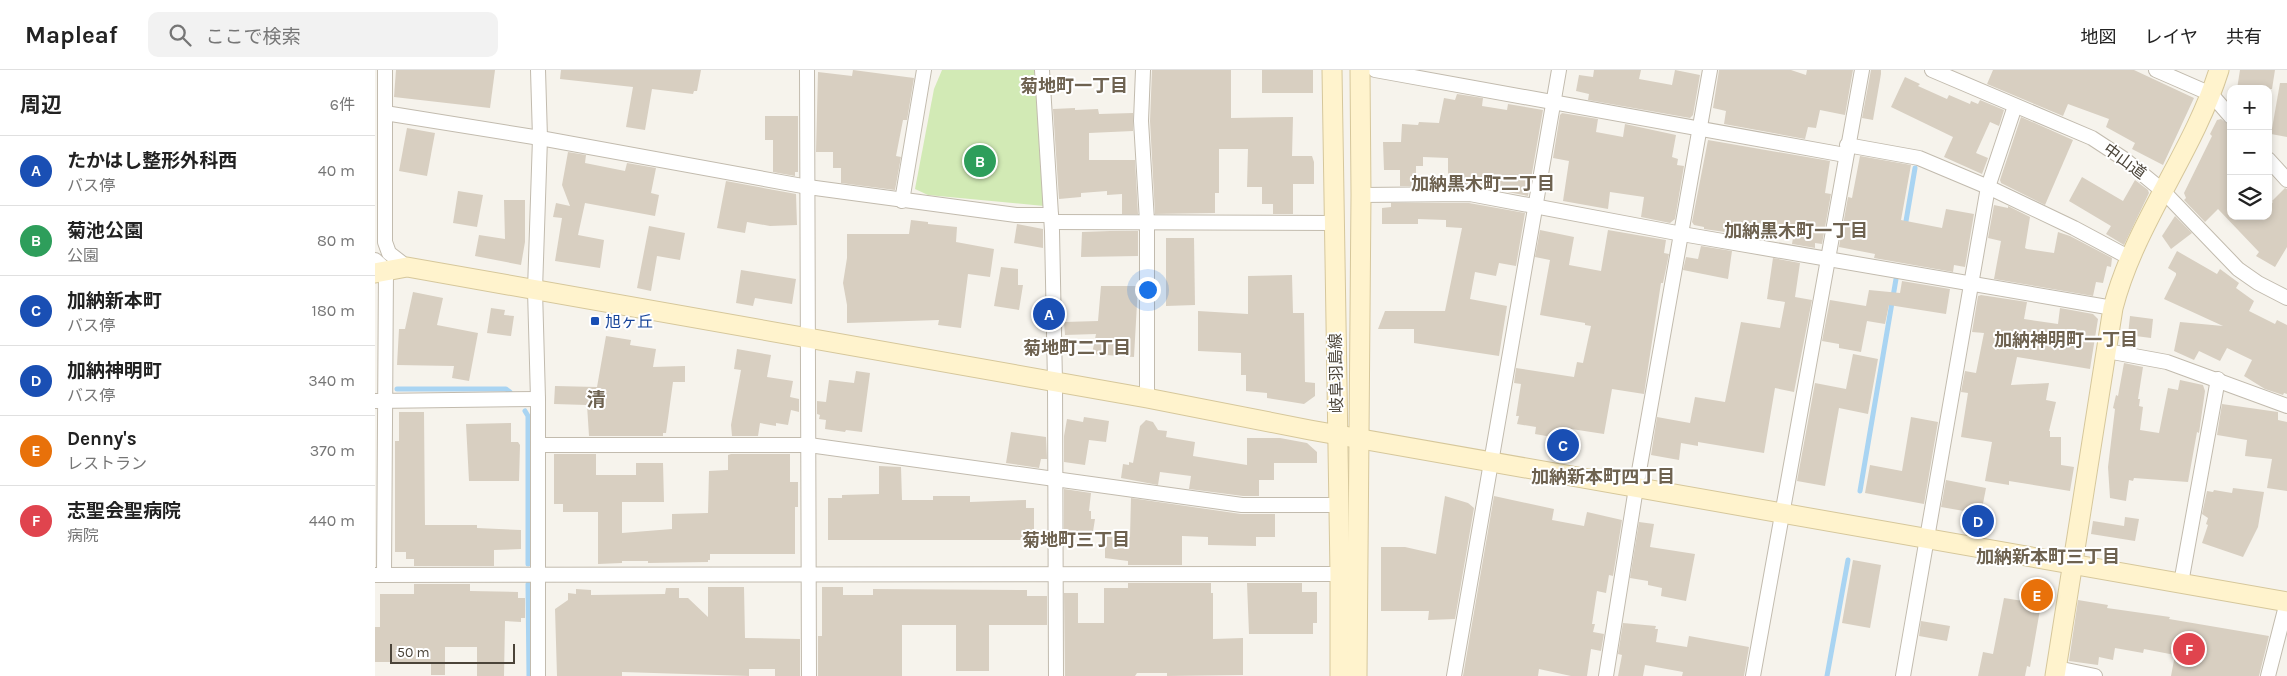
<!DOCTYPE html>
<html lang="ja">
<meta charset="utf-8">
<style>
body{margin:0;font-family:Karla,"Noto Sans JP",sans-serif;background:#f2f2f2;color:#222}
.controls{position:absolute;right:15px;top:15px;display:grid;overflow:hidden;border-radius:10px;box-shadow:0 2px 8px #0003}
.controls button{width:45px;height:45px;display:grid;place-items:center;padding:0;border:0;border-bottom:1px solid #e0e0e0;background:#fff;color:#222;font:25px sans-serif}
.scale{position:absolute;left:15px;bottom:12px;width:125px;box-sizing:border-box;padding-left:5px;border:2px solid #4b4439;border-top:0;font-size:14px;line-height:18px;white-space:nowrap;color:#4b4439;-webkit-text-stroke:4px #fff;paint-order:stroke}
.you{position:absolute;left:772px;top:219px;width:18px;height:18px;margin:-12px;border:4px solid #fff;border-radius:50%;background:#1a73e8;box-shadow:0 0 0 8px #1a73e833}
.badge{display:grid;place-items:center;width:32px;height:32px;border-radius:50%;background:#fc3f1d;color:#fff;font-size:16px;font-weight:700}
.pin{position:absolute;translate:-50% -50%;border:2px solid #fff;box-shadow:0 1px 5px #0006}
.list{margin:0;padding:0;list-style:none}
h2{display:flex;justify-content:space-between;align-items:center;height:65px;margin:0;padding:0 20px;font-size:21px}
h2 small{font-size:16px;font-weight:400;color:#767676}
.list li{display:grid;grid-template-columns:32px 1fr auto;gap:15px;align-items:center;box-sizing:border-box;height:70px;padding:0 20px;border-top:1px solid #e0e0e0}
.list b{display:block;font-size:19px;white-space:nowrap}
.list p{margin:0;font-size:16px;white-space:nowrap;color:#767676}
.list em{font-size:16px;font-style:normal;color:#767676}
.icon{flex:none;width:28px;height:28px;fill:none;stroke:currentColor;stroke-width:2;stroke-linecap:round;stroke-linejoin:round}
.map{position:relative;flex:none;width:1912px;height:606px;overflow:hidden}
header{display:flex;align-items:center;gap:30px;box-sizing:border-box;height:70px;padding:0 25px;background:#fff;border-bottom:1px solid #e0e0e0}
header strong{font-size:24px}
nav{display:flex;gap:28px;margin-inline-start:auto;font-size:18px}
.search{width:350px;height:45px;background:#f2f2f2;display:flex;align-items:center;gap:12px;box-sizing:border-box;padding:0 18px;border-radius:10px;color:#767676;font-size:19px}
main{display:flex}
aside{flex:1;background:#fff}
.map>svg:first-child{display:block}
</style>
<header>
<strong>Mapleaf</strong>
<div class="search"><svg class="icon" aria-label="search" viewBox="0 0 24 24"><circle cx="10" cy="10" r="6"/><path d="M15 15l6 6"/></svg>ここで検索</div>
<nav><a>地図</a><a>レイヤ</a><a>共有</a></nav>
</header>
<main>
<aside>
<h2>周辺<small>6件</small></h2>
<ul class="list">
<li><span class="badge" style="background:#1a4fb4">A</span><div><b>たかはし整形外科西</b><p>バス停</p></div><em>40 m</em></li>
<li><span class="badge" style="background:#2e9e5b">B</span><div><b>菊池公園</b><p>公園</p></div><em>80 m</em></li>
<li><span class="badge" style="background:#1a4fb4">C</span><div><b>加納新本町</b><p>バス停</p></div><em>180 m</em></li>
<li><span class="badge" style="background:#1a4fb4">D</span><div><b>加納神明町</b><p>バス停</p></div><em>340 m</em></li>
<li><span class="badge" style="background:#e8710a">E</span><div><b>Denny's</b><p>レストラン</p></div><em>370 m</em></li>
<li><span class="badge" style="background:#e0444e">F</span><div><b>志聖会聖病院</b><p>病院</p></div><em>440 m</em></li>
</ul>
</aside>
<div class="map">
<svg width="1912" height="606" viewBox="0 0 1912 606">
<rect width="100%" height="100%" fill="#f6f3ec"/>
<path fill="#d2eab5" d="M567 0H661L669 136 553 125 540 119 559 19Z"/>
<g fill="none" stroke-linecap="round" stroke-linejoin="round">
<g stroke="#a9d4f2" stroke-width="5">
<path d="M1530 157 1540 98"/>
<path d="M22 319H131L135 322"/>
<path d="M150 341 153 346V494"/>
<path d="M1485 421 1521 209"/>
<path d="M153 514 154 606"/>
<path d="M1452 606 1473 490"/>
</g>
</g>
<g fill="#d8cfc1">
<path d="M21 0H120L115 38 19 27Z"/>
<path d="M186 0H326L322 21H319L318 24 277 19 270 60 251 57 258 17 185 9Z"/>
<path d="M478 0 539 8 532 50H528L521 86 526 87 520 120 466 113V98H458V82H441L443 2 477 6Z"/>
<path d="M777 0H856V48L918 47 917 86H937L939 92V114H918V144H898V134H887V117H872L873 79H844V123H840V143L780 144 775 51Z"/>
<rect x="887" y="0" width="51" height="23"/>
<path d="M1219 0H1266L1264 9 1297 15 1300 0 1325 5 1318 45 1315 48 1213 30 1214 24 1201 21 1204 5 1218 7Z"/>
<path d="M1344 0H1416L1431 5 1432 0H1478L1470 45 1445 40 1441 58 1433 57 1430 69 1349 54 1351 41 1338 38Z"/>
<path d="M1496 0H1506V4L1498 50 1487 48Z"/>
<path d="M1618 0H1759L1819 28 1788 95 1757 79 1760 73 1731 57 1734 49 1693 34 1688 46 1612 14Z"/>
<path d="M1865 0H1900L1897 19H1862Z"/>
<path d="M1530 7 1545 14 1543 16 1572 29 1574 25 1595 34 1596 31 1603 34 1605 30 1629 40 1624 56 1615 52 1601 83 1613 88 1607 104 1569 87 1578 67 1516 37Z"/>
<path d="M1905 13H1912V67L1896 64Z"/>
<path d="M1082 24 1108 28 1107 36 1132 40 1133 34 1168 40 1153 126 1096 115H1073V88L1048 87V96H1041V116H1025V100H1009L1008 72H1026L1027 54 1043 55 1044 52 1064 53 1069 28 1080 30Z"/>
<path d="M700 38V40L723 39 724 44 758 43V61L714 63V90H760L763 144H747V124L732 125V121L706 123V127L684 129 678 39Z"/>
<path d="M1187 43 1223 49 1221 62 1248 67 1250 54 1301 65 1297 87 1303 89 1302 95 1309 96 1300 149 1295 153 1266 147 1269 127 1235 122 1233 139 1188 131 1194 91 1178 88 1185 45Z"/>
<path d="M390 46H423V102H420V106L398 102V70H390Z"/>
<path d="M1646 47 1698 70 1670 135 1626 113 1625 110Z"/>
<path d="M1846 49 1856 57V146H1893V137L1898 132 1897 131 1910 118 1912 119V177L1900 197 1881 186 1884 182 1843 139 1830 152 1809 130 1811 128 1809 123 1837 66 1835 64 1842 50Z"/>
<path d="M32 58 60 63 52 106 24 101Z"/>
<path d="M1333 70 1455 91 1450 123 1456 124 1447 174 1440 173V178L1417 174 1419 162 1387 155 1385 167 1329 159V157L1319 155 1317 152Z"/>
<path d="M193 82 211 85 210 93 250 101 252 93 281 98 276 123 284 125 280 146 210 133 203 165 229 170 225 198 180 191 187 148 178 147 181 133 195 136 187 115Z"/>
<path d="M1485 86 1536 95 1526 150 1567 158 1571 139 1599 144 1590 197 1579 195 1578 202 1499 188 1500 184 1464 177 1473 127 1477 128Z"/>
<path d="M1707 107 1748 131 1760 110 1773 120 1774 123 1749 175 1731 164 1736 156 1694 131Z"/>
<path d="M351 111 421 124 422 155 395 156 372 152 370 163 342 158Z"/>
<path d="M83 121 108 125 102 157 78 153Z"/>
<path d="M129 130H150V172L146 195 100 186 104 165 130 169Z"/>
<path d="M1016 133H1094L1150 143 1141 196 1124 193 1121 206 1100 202 1095 229 1132 236 1124 286 1039 273V259H1003L1010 241H1070L1087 158 1071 157V150L1043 149V154H1007V138L1016 137Z"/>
<path d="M1619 135 1633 138V136L1655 147 1650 178 1652 179 1679 183 1683 162 1695 166 1737 188 1736 197 1732 196 1728 213 1721 212 1718 226 1619 209 1626 171 1613 168Z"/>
<path d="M1800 146 1817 163 1796 179 1787 166Z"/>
<path d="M536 150 553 152V154L582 157 581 172 619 179 615 207 593 204 586 258 563 255 564 250 472 253V235L468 213 472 188V164H534Z"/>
<path d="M642 154 668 159V178L639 173Z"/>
<path d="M274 156 310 163 305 190 282 186 276 221 262 218Z"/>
<path d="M1165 160 1199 167 1194 195 1226 201 1233 160 1291 170 1289 183 1294 184 1288 213H1286L1269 324 1237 319 1229 364 1190 358 1188 369 1160 364 1161 357 1142 354 1144 346H1141L1146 314 1139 313 1141 298 1199 307 1202 292 1208 293 1216 256 1210 255V253L1165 245 1175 190 1160 187Z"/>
<path d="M735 161H763V186L706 187 707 162Z"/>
<path d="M791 168H819L820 235 791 236Z"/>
<path d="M1326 176 1357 181 1353 209 1308 200 1311 187 1323 189Z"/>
<path d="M1802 181 1842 204 1845 199 1864 213 1861 218 1879 231 1874 241 1900 254 1902 250 1912 255V324L1909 323 1908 325 1890 319 1869 306 1877 290 1852 278 1845 291 1824 281 1819 290 1799 281 1805 252 1848 256 1789 229 1801 205V203L1793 198Z"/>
<path d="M1398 188 1425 193 1420 227 1437 230 1419 322 1400 318 1389 383 1323 372V376L1306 373 1304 390 1276 385 1282 347 1315 353 1320 327 1350 332 1366 252 1405 258 1410 232 1392 229Z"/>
<path d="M626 197 643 199V215H648L644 240 619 236Z"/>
<path d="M366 200 421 209 417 234 380 228 378 236 361 233Z"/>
<path d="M917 205 918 243H929L930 312 940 313V326L929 334 892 328V323L871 321V305H866V283L823 281V241L873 244V206Z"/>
<path d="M1527 211 1575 219 1571 244 1514 235 1510 254 1492 251 1486 282 1464 278V274L1447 271 1455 230 1491 236 1494 220 1525 223Z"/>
<path d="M726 216H763L759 287 717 284 721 264 690 265 689 252 723 251Z"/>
<path d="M38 222 68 228 62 255 103 263 94 311 77 308 79 296 22 295 24 259H30Z"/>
<path d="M1606 225 1652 232 1649 249 1683 254 1685 238 1718 244 1723 249 1715 299 1642 287 1636 315 1674 313 1671 330 1681 332 1674 361H1675V367H1686V395L1699 397 1695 421 1634 411V415L1610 411 1617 372 1586 367 1593 323 1586 322 1590 301 1601 303 1609 263 1597 262 1603 226Z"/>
<path d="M116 238 130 240 129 245 139 246 136 266 112 263Z"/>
<path d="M1755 246 1778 249 1776 268 1753 265Z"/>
<path d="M231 266 256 270 255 275 281 279 278 297 310 296V312H298L291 363H288V366H214L212 335 179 334 180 316 222 317Z"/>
<path d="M362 279 396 285 392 307 418 311 415 327 424 329V342L416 340 413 355 401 353V356L385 353 383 366H357L356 355 366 300 359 299Z"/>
<path d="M1478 284 1503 289 1493 344 1464 338 1450 416 1422 411 1440 313 1471 319Z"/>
<path d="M1749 293 1768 297 1763 329H1765L1764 336 1768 337 1765 360 1784 363 1793 318 1803 320 1805 310 1828 315 1830 321 1824 363 1822 362 1813 412 1759 408 1758 411 1754 410 1751 431 1735 428 1733 397 1740 339 1738 338 1741 325 1743 326Z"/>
<path d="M481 301 495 303 487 362 471 360 470 362 450 359 451 350 444 349 445 345 442 344V331L451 332 454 310 479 313Z"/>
<path d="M1847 334 1903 342V350L1912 352V421L1892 418 1897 389 1870 386 1872 370 1842 365Z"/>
<path d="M24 342H49L50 455H102V458L146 460V479L119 480V496H39V489H31V482H20V371H24Z"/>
<path d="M709 347 734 351 731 372 714 370 710 395 689 392V366L692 349 708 352Z"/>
<path d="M1536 347 1563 352 1549 434 1490 423 1495 395 1527 401Z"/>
<path d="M771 350 778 352 783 360 792 361 791 367 820 372 818 386 872 395V368H905L932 373 942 382V393H899V410H884V426H868L814 419 816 406 785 402 783 415 746 408 748 394 754 395V392L758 393 765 356Z"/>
<path d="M136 353V372H143L145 375 144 411H94L91 354Z"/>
<path d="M636 362 671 367 672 389H666L664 398 631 393Z"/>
<path d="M179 384H221V405H261V393H288L289 432H247V463L297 459V444L333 443 334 401 353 400V385L356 384H415V412H423V437H420V484H335V490H333V492L273 493V491H247V493L223 494V442H188V434H179Z"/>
<path d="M504 396 526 397 527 430H558V426H595V432L651 430V438H659V470H453V428H467V425L504 424Z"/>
<path d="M1571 410 1611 418 1606 444 1566 437Z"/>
<path d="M1858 418 1889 422 1883 457 1868 487 1827 473 1833 455 1831 454 1833 448 1827 444 1832 421 1838 422 1839 420 1857 423Z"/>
<path d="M689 419 716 423 714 441H716V449H720L717 468 689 465Z"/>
<path d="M1070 426 1093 433 1099 438 1080 549 1053 550 1054 541H1006V477H1030L1061 484Z"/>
<path d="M1119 426 1179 439 1177 450 1209 456 1212 442 1247 450 1238 506 1234 505 1231 523 1222 521 1217 554H1220L1218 562 1229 564 1226 581 1216 579 1212 606H1196L1164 599 1163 606H1088Z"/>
<path d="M756 428 866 444H900V467H881V476L833 475V467L807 466V495H753V491L730 488V467H755Z"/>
<path d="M1750 447 1764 449 1760 471 1716 464 1718 451 1749 456Z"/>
<path d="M1264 452 1279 454 1275 477 1320 484 1311 531 1286 526 1287 518 1273 515V511L1255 508Z"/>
<path d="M1478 490 1506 495 1495 558 1467 553Z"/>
<path d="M753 513H836V523H838V569L868 568V605L792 606V603H762L760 606H690L689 523H703V553H729V518H753Z"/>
<path d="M872 513H927V522H942V553H938V564H874Z"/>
<path d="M39 514H95V521L143 522V528H150V548H146V552L130 551 129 606H102V577H70V605H56V592H0V557H5V524H39Z"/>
<path d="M333 517H369L370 568 425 569V606H400V599H374V606L247 602V606H182L180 539 193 530V523L201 524V519L216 520V525L290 524 291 518H304V528H313L333 547Z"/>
<path d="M447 517H468V525H498V519L652 520V526H672V555H614V601H581V555H527V606H443V566H447Z"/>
<path d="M1629 528 1666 534 1655 597 1652 596 1650 606H1603L1608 582 1618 584Z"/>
<path d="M1703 530 1733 535 1732 538 1795 547 1794 549 1894 566 1884 606H1796L1800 585 1769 579 1768 583 1740 578 1738 590 1724 587 1723 595 1694 591Z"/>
<path d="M1546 551 1575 556 1572 571 1544 566Z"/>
<path d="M1248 553 1281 556 1280 559H1283L1281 572 1312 577 1314 566 1374 577 1369 606H1307L1308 602 1270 595 1268 606H1243L1247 585 1243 584Z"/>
</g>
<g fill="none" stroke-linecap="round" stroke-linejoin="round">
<defs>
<g id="street">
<path d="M10 0V172L14 183 32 197"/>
<path d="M163 0 165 68 160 220 163 329V606"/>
<path d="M432 0 434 606"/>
<path d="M667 0 677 161 680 312 681 606"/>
<path d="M768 0 766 51 772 151V328"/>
<path d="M1000 0 1470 85"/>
<path d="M1557 0 1717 68 1749 89 1788 121 1863 199 1883 213 1912 228"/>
<path d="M1781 0 1836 24 1856 47"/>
<path d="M10 43 165 68 433 117 641 145H676"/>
<path d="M1472 75 1544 88 1613 117 1699 158 1755 188"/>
<path d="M1893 89 1912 110"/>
<path d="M986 125 1095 124 1307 164 1738 238"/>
<path d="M527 131 549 0"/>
<path d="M677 152 960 153"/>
<path d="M0 190 11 200 9 505"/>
<path d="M1732 281 1792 292 1912 336"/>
<path d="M1 331 163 329"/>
<path d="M163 375H434L867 435H963"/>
<path d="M0 505 965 504"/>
<path d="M1806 513 1843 309"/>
<path d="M1682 598 1720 606"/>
<path d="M1079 606 1184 0"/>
<path d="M1231 606 1261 418 1335 0"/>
<path d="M1378 606 1487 0"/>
<path d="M1528 606 1613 117 1640 36"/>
<path d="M1893 606 1912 532"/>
</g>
<g id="secondary">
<path d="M957 0 965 504V606"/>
<path d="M0 203 32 197 772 328 935 360 1912 532"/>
<path d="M982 606 986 125 985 0"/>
<path d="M1680 606 1738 238C1760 153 1818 83 1844 0"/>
</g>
</defs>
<use href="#street" stroke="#c2bbae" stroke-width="16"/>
<use href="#secondary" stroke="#d6c79b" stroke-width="21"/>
<use href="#street" stroke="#fff" stroke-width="14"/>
<use href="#secondary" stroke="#fff3cd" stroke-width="19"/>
</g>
<rect fill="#1a4fb4" stroke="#fff" stroke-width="2" x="215" y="246" width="10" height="10" rx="2.5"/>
<g text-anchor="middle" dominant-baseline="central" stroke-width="4" stroke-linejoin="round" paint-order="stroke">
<g font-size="16" fill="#4b4439" stroke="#fff">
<text transform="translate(1750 91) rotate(36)">中山道</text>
<text transform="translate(961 303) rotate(-91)">岐阜羽島線</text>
</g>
<g font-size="16" fill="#164399" stroke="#fff" text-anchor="start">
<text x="230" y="251">旭ヶ丘</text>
</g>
<g font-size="18" font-weight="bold" fill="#6e6250" stroke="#fff">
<text x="699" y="16">菊地町一丁目</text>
<text x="1108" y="114">加納黒木町二丁目</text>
<text x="1421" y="161">加納黒木町一丁目</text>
<text x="1691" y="270">加納神明町一丁目</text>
<text x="702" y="278">菊地町二丁目</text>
<text x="1228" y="407">加納新本町四丁目</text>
<text x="701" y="470">菊地町三丁目</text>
<text x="1673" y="487">加納新本町三丁目</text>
</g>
<g font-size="19" font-weight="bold" fill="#6e6250" stroke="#fff">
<text x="221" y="330">清</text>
</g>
</g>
</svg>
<div class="controls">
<button>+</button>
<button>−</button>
<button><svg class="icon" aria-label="layers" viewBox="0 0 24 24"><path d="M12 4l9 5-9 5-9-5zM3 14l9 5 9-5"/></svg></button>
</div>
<div class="scale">50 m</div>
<div class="you"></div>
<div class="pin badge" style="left:674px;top:244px;background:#1a4fb4">A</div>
<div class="pin badge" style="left:605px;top:91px;background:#2e9e5b">B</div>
<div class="pin badge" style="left:1188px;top:375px;background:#1a4fb4">C</div>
<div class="pin badge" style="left:1603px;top:451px;background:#1a4fb4">D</div>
<div class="pin badge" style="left:1662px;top:525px;background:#e8710a">E</div>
<div class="pin badge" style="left:1814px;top:579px;background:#e0444e">F</div>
</div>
</main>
